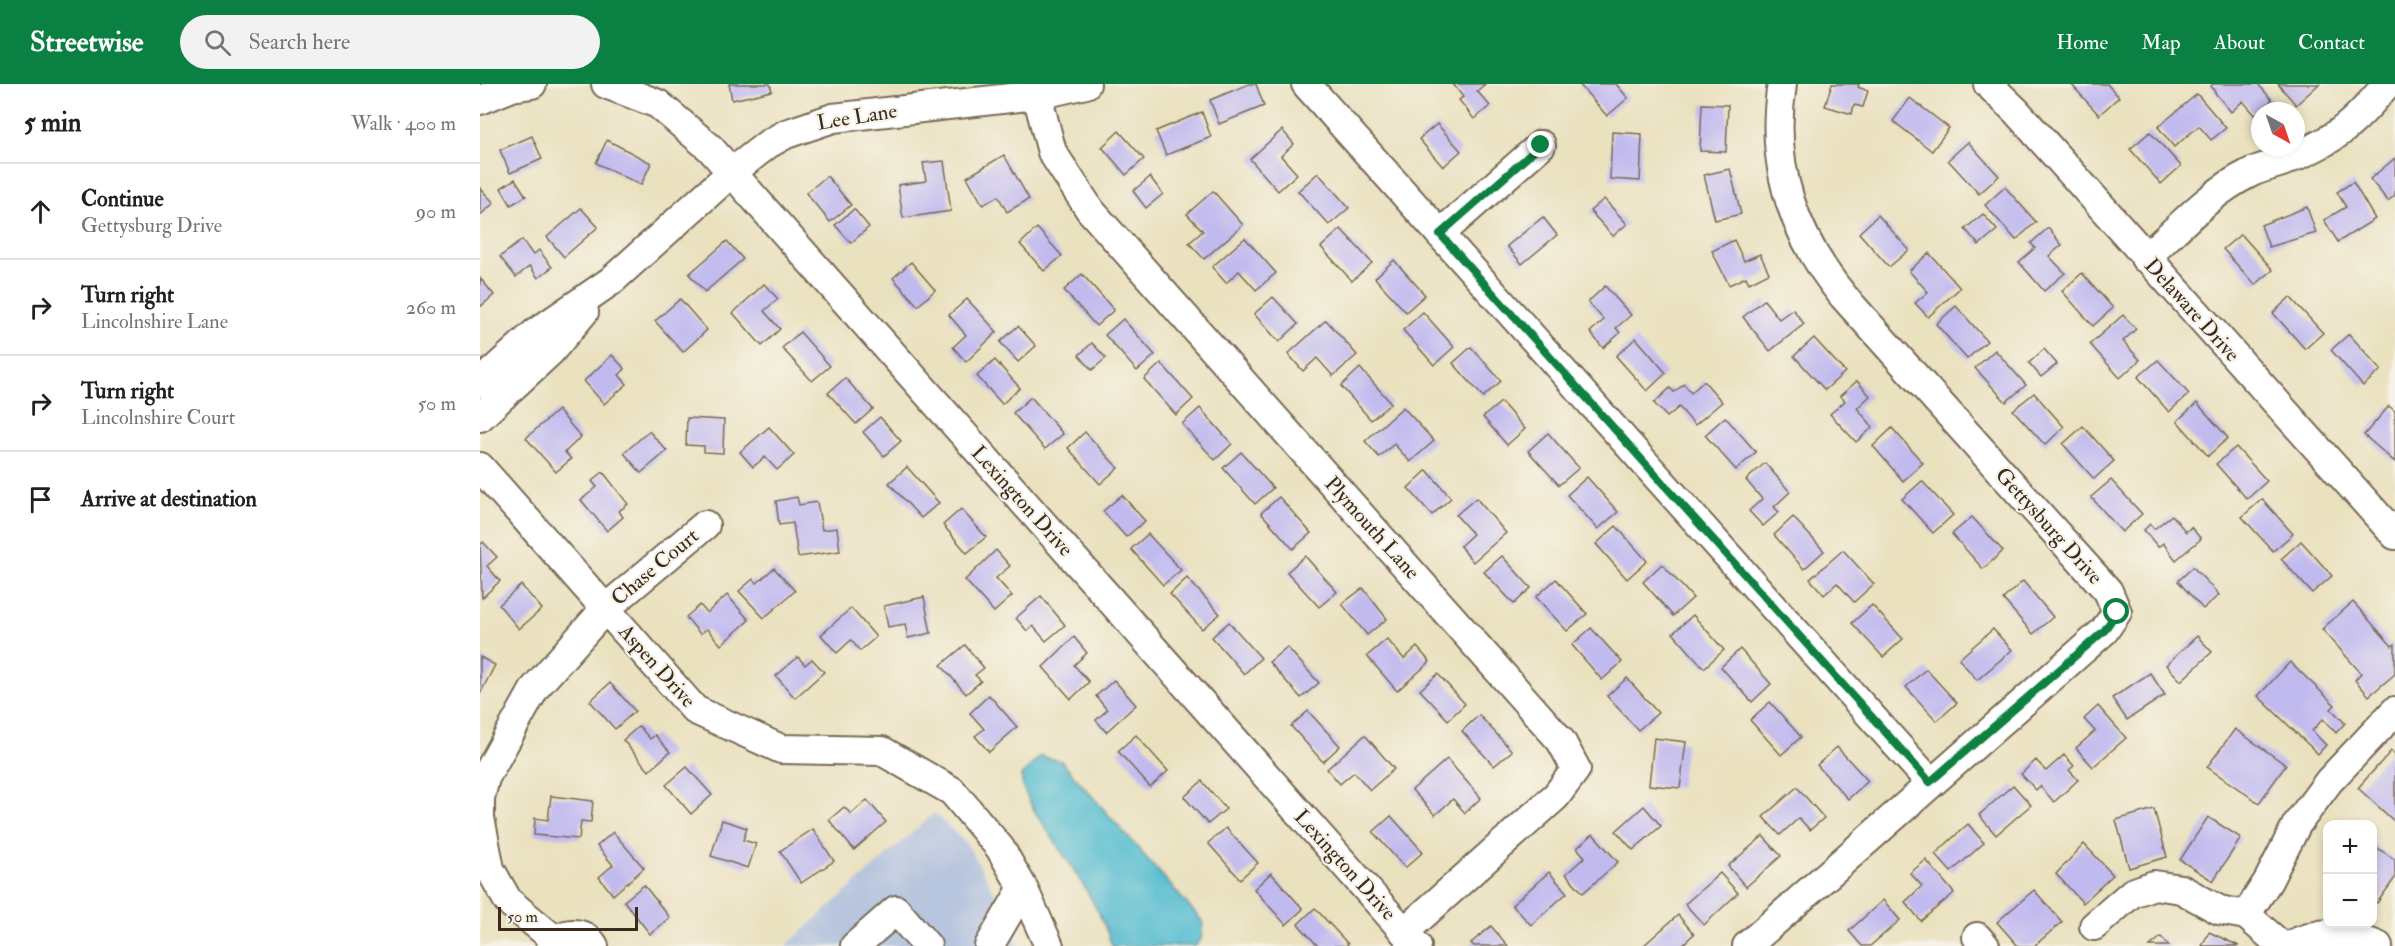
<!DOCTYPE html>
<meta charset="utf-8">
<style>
body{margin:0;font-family:"IM FELL Double Pica",serif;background:#f2f2f2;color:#202124}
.controls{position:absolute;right:18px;bottom:18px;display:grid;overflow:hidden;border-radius:12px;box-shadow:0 3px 9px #0003}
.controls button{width:54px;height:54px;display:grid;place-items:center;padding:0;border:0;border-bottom:2px solid #e0e0e0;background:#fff;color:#202124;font:30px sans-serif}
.compass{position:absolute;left:1771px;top:18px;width:54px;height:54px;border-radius:50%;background:#fff;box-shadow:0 3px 9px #0003;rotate:140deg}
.scale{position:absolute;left:18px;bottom:15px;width:140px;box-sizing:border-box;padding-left:6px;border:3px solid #3b2a1e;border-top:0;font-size:16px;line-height:21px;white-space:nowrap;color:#3b2a1e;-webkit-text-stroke:4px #f7f3e8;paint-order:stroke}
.stop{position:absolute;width:18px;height:18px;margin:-14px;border:4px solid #0b8043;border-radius:50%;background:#fff}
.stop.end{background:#0b8043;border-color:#fff;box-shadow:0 2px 6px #0008}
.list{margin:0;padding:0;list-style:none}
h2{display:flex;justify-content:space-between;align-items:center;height:78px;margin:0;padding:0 24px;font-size:26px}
h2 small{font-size:20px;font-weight:400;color:#757577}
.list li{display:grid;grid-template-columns:39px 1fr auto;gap:18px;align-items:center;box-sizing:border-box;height:96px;padding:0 24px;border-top:2px solid #e0e0e0}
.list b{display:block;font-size:22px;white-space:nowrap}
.list p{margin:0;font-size:20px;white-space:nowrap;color:#757577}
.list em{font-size:20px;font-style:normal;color:#757577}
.icon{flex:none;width:33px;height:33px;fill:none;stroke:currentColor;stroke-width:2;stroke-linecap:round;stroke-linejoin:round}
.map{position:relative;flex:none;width:1915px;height:862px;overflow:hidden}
header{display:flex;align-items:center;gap:36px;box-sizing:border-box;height:84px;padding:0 30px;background:#0b8043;color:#fff}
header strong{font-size:28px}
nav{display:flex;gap:33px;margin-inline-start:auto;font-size:21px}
.search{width:420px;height:54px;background:#f2f2f2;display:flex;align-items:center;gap:15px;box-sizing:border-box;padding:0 21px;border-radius:33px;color:#757577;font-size:22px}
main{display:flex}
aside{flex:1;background:#fff}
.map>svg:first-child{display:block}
</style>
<header>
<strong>Streetwise</strong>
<div class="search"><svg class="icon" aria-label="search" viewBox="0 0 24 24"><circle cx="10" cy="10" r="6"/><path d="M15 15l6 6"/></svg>Search here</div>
<nav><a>Home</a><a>Map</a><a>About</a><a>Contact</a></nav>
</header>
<main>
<aside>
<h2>5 min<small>Walk · 400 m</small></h2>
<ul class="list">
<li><svg class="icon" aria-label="ahead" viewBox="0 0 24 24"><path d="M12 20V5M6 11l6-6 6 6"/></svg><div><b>Continue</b><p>Gettysburg Drive</p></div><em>90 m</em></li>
<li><svg class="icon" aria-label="right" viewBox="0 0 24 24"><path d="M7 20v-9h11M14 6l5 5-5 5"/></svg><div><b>Turn right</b><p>Lincolnshire Lane</p></div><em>260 m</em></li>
<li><svg class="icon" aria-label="right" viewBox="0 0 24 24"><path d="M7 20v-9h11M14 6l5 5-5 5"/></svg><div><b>Turn right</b><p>Lincolnshire Court</p></div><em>50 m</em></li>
<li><svg class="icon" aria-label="arrive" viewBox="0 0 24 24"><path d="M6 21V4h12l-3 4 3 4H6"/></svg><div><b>Arrive at destination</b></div></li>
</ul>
</aside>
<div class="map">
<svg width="1915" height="862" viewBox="0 0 1915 862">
<rect width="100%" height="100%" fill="#f7f3e8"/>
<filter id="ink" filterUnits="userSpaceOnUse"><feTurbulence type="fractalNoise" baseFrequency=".0167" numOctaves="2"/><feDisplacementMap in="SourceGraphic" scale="12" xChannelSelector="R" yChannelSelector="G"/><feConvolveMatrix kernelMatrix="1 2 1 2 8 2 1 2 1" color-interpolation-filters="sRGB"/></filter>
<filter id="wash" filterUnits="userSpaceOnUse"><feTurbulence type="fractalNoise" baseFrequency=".008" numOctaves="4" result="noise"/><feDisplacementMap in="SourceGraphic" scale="24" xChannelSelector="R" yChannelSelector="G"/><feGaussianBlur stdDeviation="1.35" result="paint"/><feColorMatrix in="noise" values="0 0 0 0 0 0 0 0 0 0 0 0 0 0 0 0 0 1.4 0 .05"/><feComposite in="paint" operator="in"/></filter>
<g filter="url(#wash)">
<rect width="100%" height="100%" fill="#eae1bf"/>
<path fill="#b7c5de" d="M454 729 487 760 523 824 539 862H306Z"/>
<path fill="#53bcd0" stroke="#477377" stroke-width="1.5" d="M560 672 581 677 723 838 721 856 715 862H632C621 825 595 788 574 756 561 736 544 716 541 692Z"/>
<g id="blocks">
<g fill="#c1baef">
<path d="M249 0H290L292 7 252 16Z"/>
<path d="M769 0H776L784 22 739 40 730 16Z"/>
<path d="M973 0H1005L997 7 1010 22 994 35 979 16 983 13Z"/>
<path d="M1099 0H1136L1148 14 1127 32Z"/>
<path d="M1352 0H1379L1378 3 1388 7 1383 23 1374 21 1372 30 1345 22Z"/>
<path d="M1591 0H1627L1639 13 1619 31Z"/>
<path d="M1733 0H1778L1792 16 1775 31 1763 17 1751 28 1736 10 1731 2Z"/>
<path d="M1798 0H1839L1816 21Z"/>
<path d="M1717 10 1746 44 1731 56 1719 42 1694 63 1678 43Z"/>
<path d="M1430 14 1469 44 1452 67 1413 37Z"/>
<path d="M1222 20 1248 21 1246 68 1220 67Z"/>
<path d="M722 28 731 53 686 71 676 47Z"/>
<path d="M957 40 981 67 963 83 939 55Z"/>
<path d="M802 46 814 60 801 72 817 90 798 107 770 75Z"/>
<path d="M639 47 664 75 646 91 622 63Z"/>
<path d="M1132 48 1162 50 1160 97 1130 95Z"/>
<path d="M1670 48 1701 82 1681 100 1650 65Z"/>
<path d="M52 52 62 75 30 89 20 66Z"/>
<path d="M127 56 171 79 161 101 116 79Z"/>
<path d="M1488 58 1519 92 1499 110 1468 76Z"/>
<path d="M524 71 549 115 527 128 518 112 503 121 487 93Z"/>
<path d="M1915 74V111L1908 117 1890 95Z"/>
<path d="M464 77 471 127 423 134 418 101 446 97 443 79Z"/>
<path d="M1250 85 1261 130 1235 136 1224 91Z"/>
<path d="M838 89 869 124 849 141 818 107Z"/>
<path d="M347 92 371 121 350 138 326 109Z"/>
<path d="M670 93 683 110 666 124 653 107Z"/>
<path d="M35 95 46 112 31 121 21 104Z"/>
<path d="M1873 98 1895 135 1858 158 1844 136 1866 123 1857 108Z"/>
<path d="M1525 103 1556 138 1536 156 1505 121Z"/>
<path d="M0 104 14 119 0 131Z"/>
<path d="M733 107 763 141 724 175 709 159 723 147 707 130Z"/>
<path d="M1124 115 1147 140 1133 152 1110 127Z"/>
<path d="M1827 123 1836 149 1789 163 1781 141Z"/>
<path d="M101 124 118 143 84 173 67 153Z"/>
<path d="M374 125 389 143 371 159 355 141Z"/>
<path d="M1503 130 1517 146 1499 161 1485 145Z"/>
<path d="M1398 131 1429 166 1409 183 1379 149Z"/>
<path d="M1063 133 1077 151 1042 180 1027 162Z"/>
<path d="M557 144 582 172 564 187 540 160Z"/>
<path d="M1568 144 1582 161 1569 172 1585 189 1564 207 1539 178 1555 164 1551 159Z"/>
<path d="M861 145 892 179 872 197 841 163Z"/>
<path d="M1761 150 1793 186 1775 201 1743 165Z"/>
<path d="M765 154 796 189 776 206 759 187 746 199 732 183Z"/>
<path d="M42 156 53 171 59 166 72 183 58 194 50 182 36 193 20 173Z"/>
<path d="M1254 156 1264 177 1280 170 1289 189 1269 199 1266 193 1249 201 1232 167Z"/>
<path d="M247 157 263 175 225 208 209 190Z"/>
<path d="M1449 169 1480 204 1448 233 1435 219 1448 208 1429 187Z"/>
<path d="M914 176 945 211 926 228 895 194Z"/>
<path d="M431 178 455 206 438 222 413 194Z"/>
<path d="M1602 189 1633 224 1613 242 1582 207Z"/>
<path d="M602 190 634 226 616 242 584 206Z"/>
<path d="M0 194 14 211 0 223Z"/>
<path d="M284 200 298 215 284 227 300 245 282 262 253 229Z"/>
<path d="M1125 202 1151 231 1136 244 1140 249 1123 264 1110 248 1124 236 1108 218Z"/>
<path d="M793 213 818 240 799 258 774 230Z"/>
<path d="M1810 213 1843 249 1825 265 1793 229Z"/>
<path d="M200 215 227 246 203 268 175 237Z"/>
<path d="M487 215 517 248 486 278 473 263 486 251 469 231Z"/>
<path d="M1284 216 1299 235 1313 225 1324 240 1290 267 1263 233Z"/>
<path d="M1476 222 1507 257 1487 275 1456 240Z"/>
<path d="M943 228 974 263 954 281 923 246Z"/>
<path d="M1643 231 1656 245 1643 257 1660 276 1640 294 1610 260Z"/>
<path d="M643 235 675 271 657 287 625 251Z"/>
<path d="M846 236 877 271 853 292 837 274 823 287 808 270Z"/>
<path d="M538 242 556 262 538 278 520 258Z"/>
<path d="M320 248 350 282 332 297 302 264Z"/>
<path d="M1869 250 1901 286 1883 302 1851 266Z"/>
<path d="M1156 254 1186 289 1167 307 1136 272Z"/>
<path d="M1334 254 1365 288 1345 306 1314 272Z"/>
<path d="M612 259 626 274 612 286 599 271Z"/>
<path d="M991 263 1021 297 1003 313 973 279Z"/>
<path d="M1564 265 1577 280 1561 293 1549 279Z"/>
<path d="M1515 266 1546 301 1526 318 1495 284Z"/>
<path d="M132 271 145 285 139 291 147 300 124 320 104 297Z"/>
<path d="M515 276 540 304 522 320 497 292Z"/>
<path d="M1678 276 1709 310 1689 328 1658 293Z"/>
<path d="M681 279 713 315 696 331 664 295Z"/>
<path d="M880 284 911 319 891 336 861 302Z"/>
<path d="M365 294 393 325 376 340 348 309Z"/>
<path d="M1224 297 1242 318 1215 341 1199 323 1187 333 1174 319 1190 304 1194 308 1204 300 1211 309Z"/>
<path d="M1377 297 1390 312 1377 324 1393 343 1376 358 1350 330 1365 317 1360 312Z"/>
<path d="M1554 309 1584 343 1565 361 1533 326Z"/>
<path d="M551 313 583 350 565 365 533 329Z"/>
<path d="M1021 318 1045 345 1027 361 1003 333Z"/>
<path d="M1717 319 1748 354 1728 372 1697 337Z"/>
<path d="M1909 322 1915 327V378L1884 351Z"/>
<path d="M923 323 954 357 930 378 914 360 899 373 885 357Z"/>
<path d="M720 324 752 360 735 376 702 340Z"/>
<path d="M78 326 101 353 85 368 91 375 76 388 46 354Z"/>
<path d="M400 333 421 357 404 372 383 348Z"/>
<path d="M1245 333 1276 368 1256 386 1225 351Z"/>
<path d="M207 334 244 336 243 369 224 368V362L206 361Z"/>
<path d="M1603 342 1634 377 1614 395 1583 360Z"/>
<path d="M289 343 314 371 297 386 285 373 273 383 260 368Z"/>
<path d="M1412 344 1443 379 1423 397 1393 362Z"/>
<path d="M169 347 187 367 161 389 144 369Z"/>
<path d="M605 348 638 384 620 400 588 364Z"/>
<path d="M1068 349 1099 384 1079 401 1048 367Z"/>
<path d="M1756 363 1787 397 1767 415 1736 380Z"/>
<path d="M761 368 793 404 775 420 743 384Z"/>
<path d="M1285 379 1310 408 1294 423 1299 428 1283 442 1269 427 1282 415 1266 396Z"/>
<path d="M427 383 459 419 441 434 409 399Z"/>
<path d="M947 386 971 414 952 431 928 404Z"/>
<path d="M123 388 148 420 139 427 143 433 127 447 101 416 117 403 112 397Z"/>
<path d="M1107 393 1138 428 1118 445 1087 411Z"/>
<path d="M1631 396 1662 430 1642 448 1611 413Z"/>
<path d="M1442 397 1473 431 1453 449 1422 415Z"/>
<path d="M642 411 665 437 646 453 623 427Z"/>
<path d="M317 413 319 421 337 418 342 446 357 444 360 467 318 473 313 439 299 441 296 417Z"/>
<path d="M799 413 831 449 813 465 781 429Z"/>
<path d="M996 414 1026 449 993 478 980 462 993 450 976 431Z"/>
<path d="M1782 415 1813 450 1793 467 1762 433Z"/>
<path d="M481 425 506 453 487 469 463 441Z"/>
<path d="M1692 431 1706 448 1711 443 1721 455 1696 476 1683 459 1678 463 1664 446 1670 440 1674 445Z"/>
<path d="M1313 433 1344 467 1324 485 1294 451Z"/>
<path d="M1492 433 1523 467 1503 485 1472 450Z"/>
<path d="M1136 442 1167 477 1147 495 1116 460Z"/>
<path d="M668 450 701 486 683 501 651 465Z"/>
<path d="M1821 457 1852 492 1832 509 1801 475Z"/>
<path d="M3 458 17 473 7 482 20 497 2 514 0 461Z"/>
<path d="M516 466 530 482 516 494 532 512 514 528 485 496Z"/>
<path d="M1363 466 1394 500 1374 518 1357 499 1344 511 1330 495Z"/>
<path d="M825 472 857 508 839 523 807 488Z"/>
<path d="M1022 472 1051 504 1034 520 1004 488Z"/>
<path d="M1182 480 1213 514 1193 532 1163 498Z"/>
<path d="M1713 483 1739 511 1723 525 1698 497Z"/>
<path d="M294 484 315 507 284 534 259 507 273 495 277 499Z"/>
<path d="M707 494 740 530 722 545 690 510Z"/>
<path d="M1076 495 1107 530 1087 547 1056 513Z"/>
<path d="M1543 497 1573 533 1553 550 1523 515Z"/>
<path d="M41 501 62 525 39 545 19 521Z"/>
<path d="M883 504 907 535 887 551 862 520Z"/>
<path d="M247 511 269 536 241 561 227 545 220 550 206 533 220 521 227 529Z"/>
<path d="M561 512 585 541 566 557 553 542 547 547 536 534Z"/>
<path d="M444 513 451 549 428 554 425 540 408 543 404 522Z"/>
<path d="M1873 518 1912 562 1915 560V590L1889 612 1875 596 1881 589 1842 545Z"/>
<path d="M1392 521 1423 555 1403 573 1372 539Z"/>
<path d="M371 524 396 553 380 567 371 556 357 569 341 551Z"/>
<path d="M1213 531 1244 566 1224 584 1193 549Z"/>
<path d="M749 538 781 574 764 590 732 553Z"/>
<path d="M1111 544 1142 578 1122 596 1092 561Z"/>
<path d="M1513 545 1532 566 1497 596 1479 575Z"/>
<path d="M1717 552 1732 568 1701 597 1686 581Z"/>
<path d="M594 553 607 569 594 581 609 598 591 615 563 583Z"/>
<path d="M907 555 924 575 937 563 950 578 917 607 887 572Z"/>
<path d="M485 561 504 584 495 591 501 597 486 610 461 581Z"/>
<path d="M807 563 839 599 821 614 789 578Z"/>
<path d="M1260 565 1291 600 1272 618 1241 583Z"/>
<path d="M0 573 15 581 0 610Z"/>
<path d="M318 573 325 581 332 575 344 588 315 614 296 592Z"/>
<path d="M1810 578 1855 621 1851 625 1865 639 1856 649 1843 635 1832 647 1846 661 1838 670 1778 612Z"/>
<path d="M1446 585 1477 619 1457 637 1426 603Z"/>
<path d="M1670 589 1685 611 1647 636 1632 614Z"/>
<path d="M958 590 985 620 968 636 940 606Z"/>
<path d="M1147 594 1178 629 1158 646 1127 612Z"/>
<path d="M634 596 656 621 626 648 616 636 627 626 616 612Z"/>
<path d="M130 599 155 627 135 645 110 617Z"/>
<path d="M509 611 537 643 509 668 495 652 504 645 490 629Z"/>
<path d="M1290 618 1321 653 1301 671 1270 636Z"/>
<path d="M1618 622 1646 654 1613 683 1596 664 1615 647 1604 635Z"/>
<path d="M828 627 860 662 843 678 811 642Z"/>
<path d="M999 631 1032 667 1014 682 982 647Z"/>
<path d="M159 642 170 655 175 651 190 668 169 687 143 656Z"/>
<path d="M1755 645 1806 681 1779 719 1727 683Z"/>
<path d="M656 651 688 687 670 703 638 667Z"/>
<path d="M885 651 914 685 890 706 874 688 860 700 847 685Z"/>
<path d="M1174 654 1206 658 1200 704 1169 701Z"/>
<path d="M1357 663 1388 697 1368 715 1337 681Z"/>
<path d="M1911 667 1915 671V738L1878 704Z"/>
<path d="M1584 671 1594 682 1589 686 1598 696 1574 718 1560 702 1556 706 1541 690 1556 676 1566 687Z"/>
<path d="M967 675 1001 714 985 729 973 715 955 731 932 706Z"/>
<path d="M207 683 232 711 211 730 186 701Z"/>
<path d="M722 697 746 725 728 740 704 713Z"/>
<path d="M1533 701 1551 721 1516 751 1499 731Z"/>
<path d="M1317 703 1344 734 1330 746 1319 734 1300 751 1283 733Z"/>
<path d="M71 712 113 717 111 738 101 737 99 755 54 751 55 734 68 736Z"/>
<path d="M387 716 406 738 374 766 349 736 364 723 371 730Z"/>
<path d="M1164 722 1181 742 1153 766 1136 747Z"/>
<path d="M1674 725 1687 773 1649 784 1636 736Z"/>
<path d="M911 732 943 768 925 784 893 748Z"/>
<path d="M1728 733 1761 754 1733 797 1700 776Z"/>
<path d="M242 736 267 744 263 756 276 760 268 784 231 772Z"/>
<path d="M1488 740 1504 759 1471 788 1455 770Z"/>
<path d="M746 744 778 779 760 795 728 759Z"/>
<path d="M333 745 354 777 321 799 300 767Z"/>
<path d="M133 748 164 784 133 811 119 793 133 781 117 762Z"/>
<path d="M1113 750 1138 778 1103 809 1086 790 1105 773 1097 764Z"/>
<path d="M1283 752 1301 772 1266 803 1248 782Z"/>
<path d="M1604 760 1633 791 1603 819 1576 790Z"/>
<path d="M1892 760 1915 776V794L1897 819 1892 816Z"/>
<path d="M1446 776 1474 809 1441 837 1425 818 1442 802 1430 789Z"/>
<path d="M1069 788 1087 809 1051 841 1032 821Z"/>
<path d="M791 789 823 825 806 841 774 805Z"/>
<path d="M1240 789 1258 809 1224 841 1205 820Z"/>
<path d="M164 801 190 834 170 850 144 817Z"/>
<path d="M1554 806 1582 838 1554 862H1538L1517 838Z"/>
<path d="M1403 816 1420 836 1390 862H1382L1369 847Z"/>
<path d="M835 824 868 860 866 862H838L818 840Z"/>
<path d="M1198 831 1214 850 1201 862H1163Z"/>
<path d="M1011 842 1028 862H994L991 859Z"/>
<path d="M1729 848 1759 862H1722Z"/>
<path d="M1681 853 1689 862H1670Z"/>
</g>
</g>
</g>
<g filter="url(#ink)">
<use href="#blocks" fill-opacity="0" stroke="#786a56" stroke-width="1.5"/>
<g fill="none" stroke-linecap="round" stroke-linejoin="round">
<defs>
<g id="minor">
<path d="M126 0 178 20 230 64 937 862"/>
<path d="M826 0 1450 698"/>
<path d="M1508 0 1536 27 1915 451"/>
<path d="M557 11 572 68 610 126 1081 657 1096 685 1076 712 924 848"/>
<path d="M0 16 32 3 52 0"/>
<path d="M960 150 1061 61"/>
<path d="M1665 174C1697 146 1729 109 1768 90 1778 84 1791 82 1802 78 1854 57 1872 43 1907 0"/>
<path d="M0 299 54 250 131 197 251 89 288 60 306 50 353 34 557 11 606 0"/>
<path d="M0 333 71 267 104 228"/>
<path d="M0 383 215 626 301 665 402 667 472 707 520 764 543 804 569 862"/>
<path d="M1766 831 1788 797 1817 740 1849 697 1915 627"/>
<path d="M1614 842 1652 809 1674 801 1701 805 1739 826 1766 831 1802 862"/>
<path d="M1497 853 1505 862"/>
<path d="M75 856 28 817 10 785 0 734V714L5 694 55 604 125 525 225 441"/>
<path d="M71 862C82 847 103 845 114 862"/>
<path d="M375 862 416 826 447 862"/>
<path d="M509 862 543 804"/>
<path d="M1267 862 1624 547 1637 528 1628 507 1364 213C1313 151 1289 80 1302 0"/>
<path d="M1809 862C1843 844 1863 848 1898 862"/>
</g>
</defs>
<use href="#minor" stroke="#786a56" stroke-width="32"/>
<use href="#minor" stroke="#fff" stroke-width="28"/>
</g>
</g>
<g fill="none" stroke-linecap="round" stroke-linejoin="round" filter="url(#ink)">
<path stroke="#0b8043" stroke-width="8" d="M1061 61 960 150 1450 698 1624 547 1637 528"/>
</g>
<g text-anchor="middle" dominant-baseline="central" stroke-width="4.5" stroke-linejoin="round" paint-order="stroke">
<g font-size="21" fill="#3b2a1e" stroke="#f7f3e8">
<text transform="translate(377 33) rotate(-9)">Lee Lane</text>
<text transform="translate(1712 226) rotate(48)">Delaware Drive</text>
<text transform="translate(542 417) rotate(48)">Lexington Drive</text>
<text transform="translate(1569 442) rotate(48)">Gettysburg Drive</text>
<text transform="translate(892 444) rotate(48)">Plymouth Lane</text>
<text transform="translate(175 483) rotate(-40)">Chase Court</text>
<text transform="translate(177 582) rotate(48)">Aspen Drive</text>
<text transform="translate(865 781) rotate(48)">Lexington Drive</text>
</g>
</g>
</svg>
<div class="controls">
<button>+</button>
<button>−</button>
</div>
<svg class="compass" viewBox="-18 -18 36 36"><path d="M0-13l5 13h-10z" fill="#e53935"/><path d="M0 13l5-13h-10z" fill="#757577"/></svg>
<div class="scale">50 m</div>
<div class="stop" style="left:1637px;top:528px"></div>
<div class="stop end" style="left:1061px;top:61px"></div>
</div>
</main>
